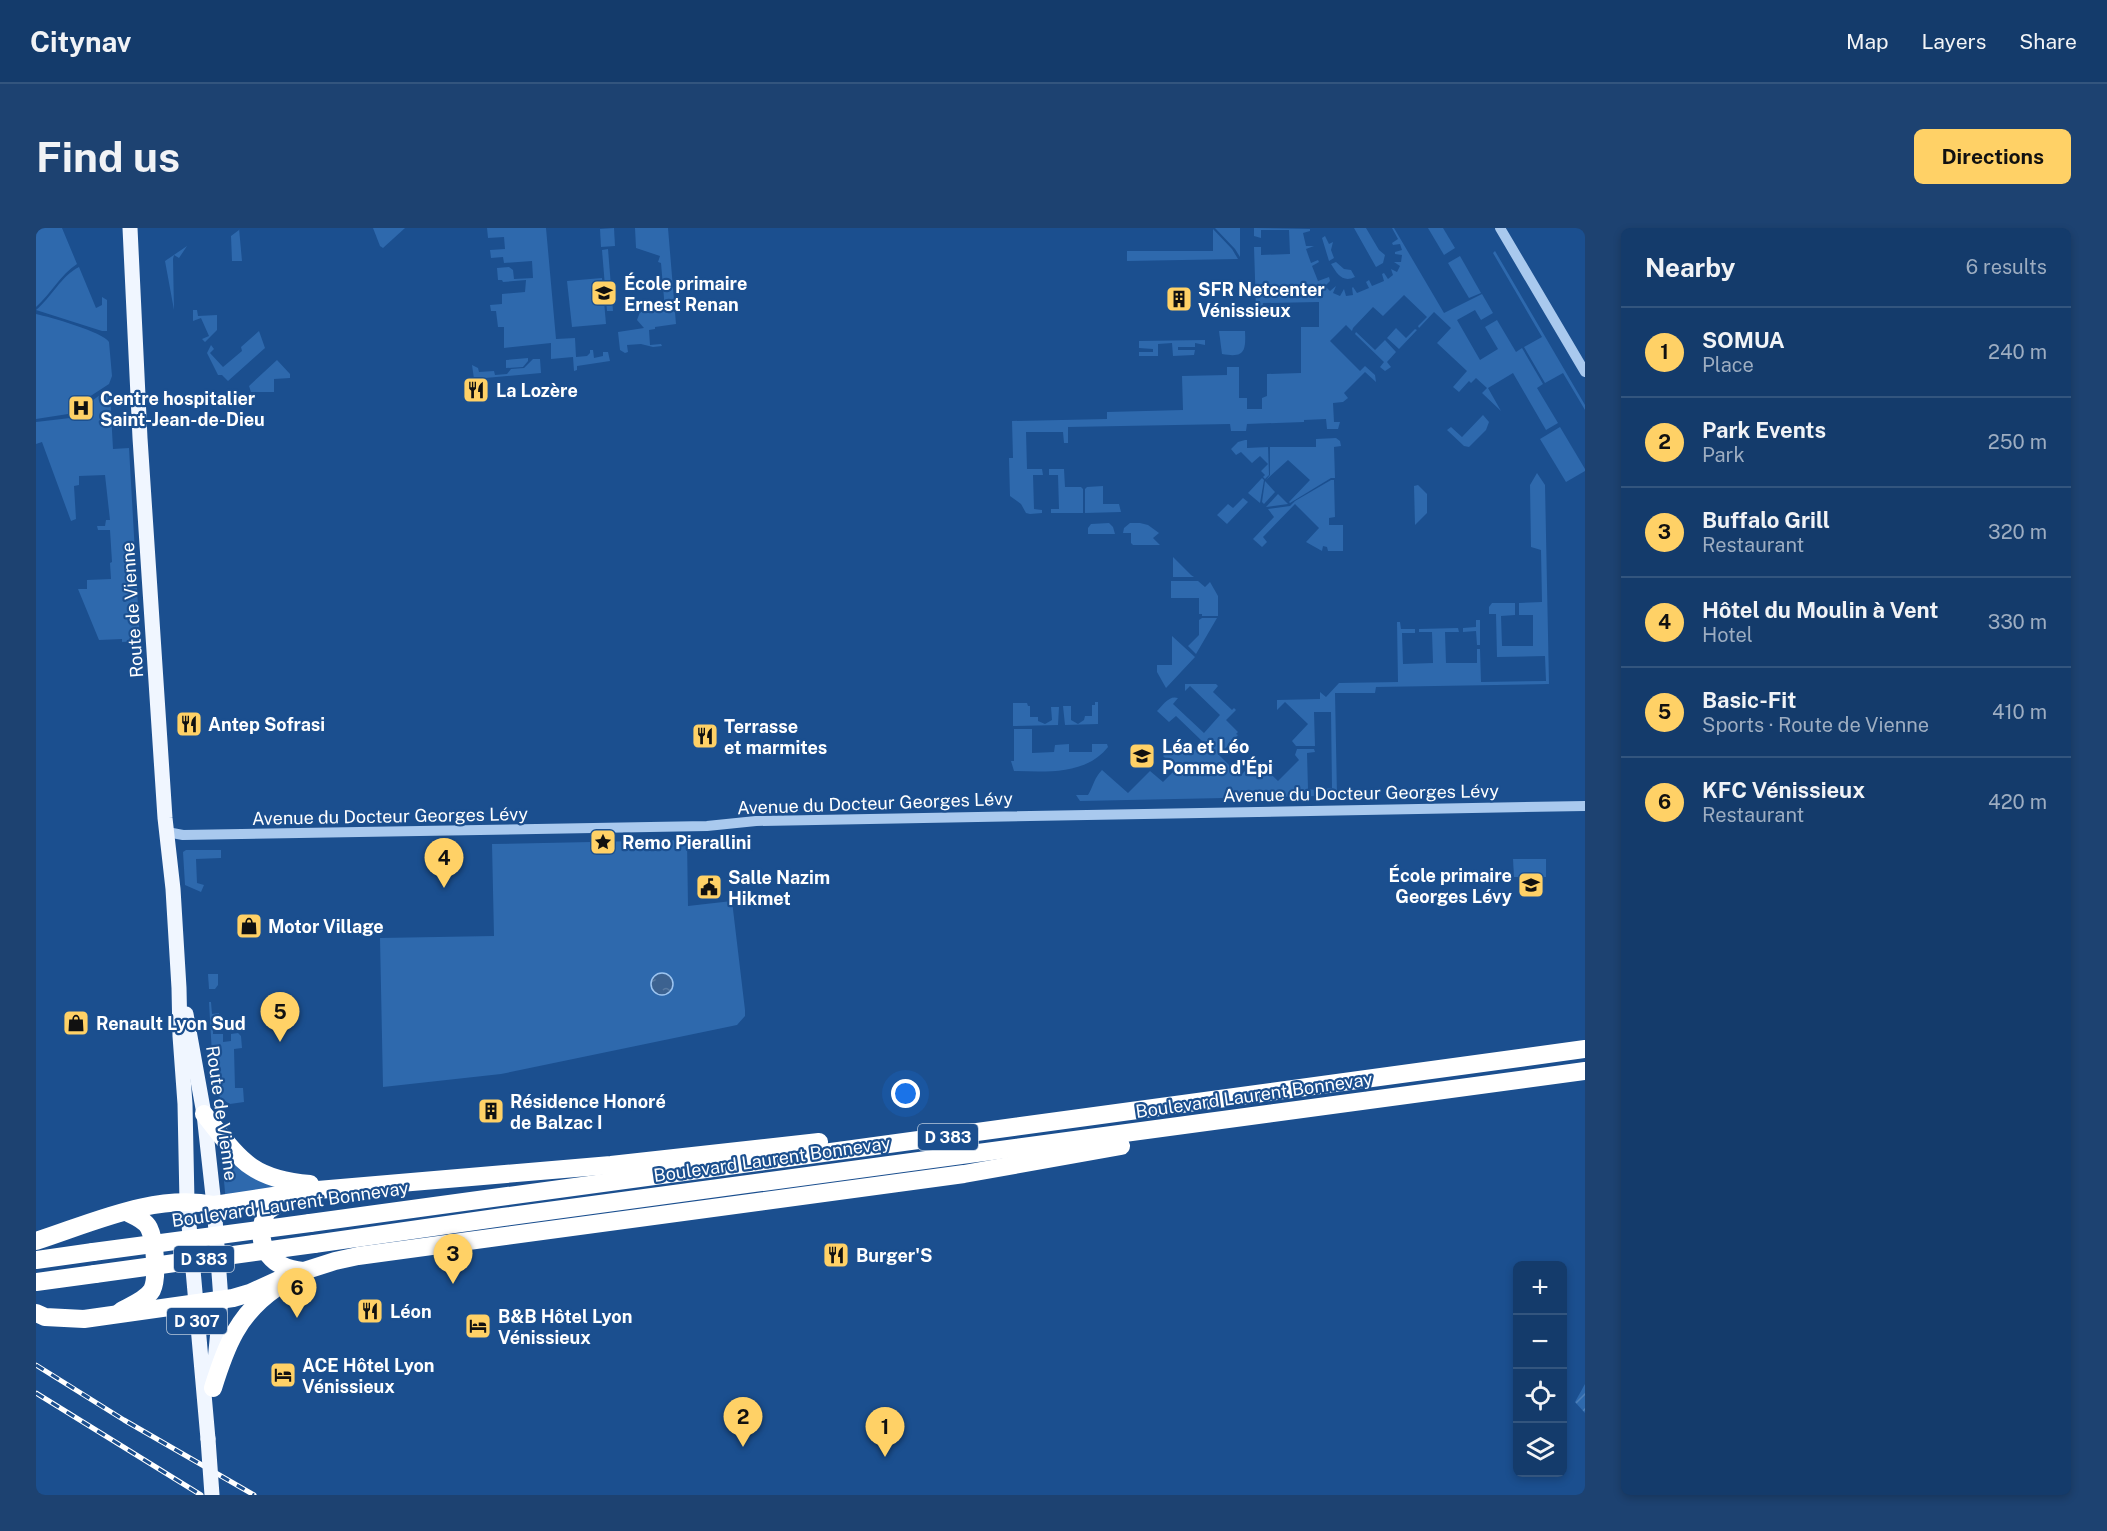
<!DOCTYPE html>
<meta charset="utf-8">
<style>
body{margin:0;font-family:"Public Sans",sans-serif;background:#1d4271;color:#f1f3f6}
.controls{position:absolute;right:18px;bottom:18px;display:grid;overflow:hidden;border-radius:9px;box-shadow:0 3px 9px #0003}
.controls button{width:54px;height:54px;display:grid;place-items:center;padding:0;border:0;border-bottom:2px solid #33557e;background:#143b6b;color:#f1f3f6;font:30px sans-serif}
.you{position:absolute;left:870px;top:866px;width:21px;height:21px;margin:-15px;border:4px solid #fff;border-radius:50%;background:#1a73e8;box-shadow:0 0 0 9px #1a73e833}
.badge{display:grid;place-items:center;width:39px;height:39px;border-radius:50%;background:#ffd166;color:#111;font-size:20px;font-weight:700}
.pin{position:absolute;translate:-50% -50px;filter:drop-shadow(0 2px 3px #0008)}
.pin::after{content:'';position:absolute;top:32px;width:21px;height:18px;background:inherit;clip-path:polygon(0 0,100% 0,50% 100%)}
.list{margin:0;padding:0;list-style:none}
h2{display:flex;justify-content:space-between;align-items:center;height:78px;margin:0;padding:0 24px;font-size:26px}
h2 small{font-size:20px;font-weight:400;color:#9dadc1}
.list li{display:grid;grid-template-columns:39px 1fr auto;gap:18px;align-items:center;box-sizing:border-box;height:90px;padding:0 24px;border-top:2px solid #33557e}
.list b{display:block;font-size:22px;white-space:nowrap}
.list p{margin:0;font-size:20px;white-space:nowrap;color:#9dadc1}
.list em{font-size:20px;font-style:normal;color:#9dadc1}
.icon{flex:none;width:33px;height:33px;fill:none;stroke:currentColor;stroke-width:2;stroke-linecap:round;stroke-linejoin:round}
.map{position:relative;flex:none;width:1549px;height:1267px;overflow:hidden;border-radius:9px}
header{display:flex;align-items:center;gap:36px;box-sizing:border-box;height:84px;padding:0 30px;background:#143b6b;border-bottom:2px solid #33557e}
header strong{font-size:28px}
nav{display:flex;gap:33px;margin-inline-start:auto;font-size:21px}
.intro{display:flex;align-items:center;justify-content:space-between;box-sizing:border-box;height:144px;padding:0 36px}
h1{margin:0;font-size:42px}
.button{padding:15px 27px;border-radius:9px;background:#ffd166;color:#111;font-size:21px;font-weight:700}
main{display:flex;gap:36px;padding:0 36px}
aside{flex:1;background:#143b6b;border-radius:9px;box-shadow:0 3px 9px #0003}
.map>svg:first-child{display:block}
</style>
<header>
<strong>Citynav</strong>
<nav><a>Map</a><a>Layers</a><a>Share</a></nav>
</header>
<div class="intro"><h1>Find us</h1><a class="button">Directions</a></div>
<main>
<div class="map">
<svg width="1549" height="1267" viewBox="0 0 1549 1267">
<defs>
<pattern id="garden-furrows" width="10" height="10" patternUnits="userSpaceOnUse" patternTransform="scale(1.5)"><rect width="10" height="10" fill="#2e69ad"/><path d="M-1 1l2-2M0 10L10 0M9 11l2-2" fill="none" stroke="#4d80b9"/></pattern>
<pattern id="water-ripples" width="26" height="14" patternUnits="userSpaceOnUse" patternTransform="scale(1.5)"><rect width="26" height="14" fill="#3c6290"/><path d="M2 4q2-2 4 0t4 0M15 11q2-2 4 0t4 0" fill="none" stroke="#597aa1"/></pattern>
</defs>
<rect width="100%" height="100%" fill="#1b4f8f"/>
<g fill="#2e69ad">
<path d="M0 0H26L41 36C24 47 15 66 0 79Z"/>
<path d="M203 0 206 33H196L195 8 203 2Z"/>
<path d="M337 0H369L347 20 344 18Z"/>
<path d="M451 0H510L520 111 539 110 540 129 551 128 554 125V122H557L558 130 567 128V124H572L574 133 541 138V142L538 143 537 129 515 131V115L468 120V99H462L460 83H455L454 77 466 76V66L489 64 490 52 467 54 466 52H462L461 40 473 39 477 42 478 51 497 50 496 33 468 35 467 29 455 30 454 22 469 21 468 9 452 10Z"/>
<path d="M578 0 579 18 565 19 564 1Z"/>
<path d="M599 0H632L640 96 619 99V101L613 102 614 117 625 116 626 118 617 119 605 116 591 117 592 124 589 125 584 122 582 104 608 100 601 92 604 84 629 82 625 35 622 34 624 28 600 20Z"/>
<path d="M1179 0H1204V29L1199 21Z"/>
<path d="M1218 0 1274 1V3L1267 5 1270 18H1278L1270 21 1275 35 1282 32 1283 34 1276 38 1282 53 1293 49 1294 53 1289 58 1294 63 1300 58 1297 65 1304 68 1308 61 1310 68 1317 67 1316 60 1317 59 1321 65 1333 60 1330 54 1333 52 1336 58 1348 53 1346 46 1348 45 1352 51 1357 47 1355 41 1361 44 1364 38 1358 34H1365L1366 27 1359 26V24L1366 22 1364 16 1357 17 1356 15 1362 11 1356 0H1358L1408 85 1446 66 1457 85 1445 92 1439 82 1421 92 1444 132 1462 121 1449 99 1461 92 1480 124 1486 120 1507 156 1501 160 1522 195 1510 202 1477 145 1452 160 1465 183 1446 165 1451 160 1440 150 1435 155 1433 153 1423 164 1417 159 1431 143 1401 115 1415 100 1398 84 1383 100 1382 98 1391 89 1368 67 1347 88 1337 79 1317 100 1316 103 1310 97 1294 113 1324 143 1329 138 1339 147 1340 154 1329 144 1308 165 1312 170 1307 174 1297 175 1298 194H1304L1302 201H1291L1290 191 1268 192V194L1211 196 1210 203H1195L1194 196 1032 199V215H1028L1027 204H990L991 241H1006L1007 247H997L998 281 1006 282V285L994 286 990 285 985 276 974 268 973 230H977L976 193 1071 191V184L1147 182 1146 148 1191 147V139H1203V170H1211V181H1226V170L1231 168V146L1265 145V99H1283V74L1227 75 1226 83 1220 81 1218 19H1225V27L1254 26 1253 2H1225V10L1218 8Z"/>
<path d="M1318 0H1330L1343 22 1349 27 1347 35 1340 39Z"/>
<path d="M1392 0H1407L1419 20 1408 27Z"/>
<path d="M1177 1 1196 21 1202 31 1091 33V23H1177Z"/>
<path d="M1289 8 1293 16 1297 14 1295 22 1298 30 1293 33 1286 10Z"/>
<path d="M151 18 143 30 138 27 137 31 138 82 129 33Z"/>
<path d="M572 21 577 83H571L566 22Z"/>
<path d="M1459 23 1549 177V182L1527 145 1509 155 1488 119 1506 109 1457 25Z"/>
<path d="M1424 28 1445 65 1433 70 1412 35Z"/>
<path d="M1300 34 1308 41 1315 42 1319 49C1307 55 1301 46 1295 36Z"/>
<path d="M43 39 60 80 66 77V69L71 72V103H66L0 82C15 70 25 48 43 39Z"/>
<path d="M566 50 570 96 536 99 531 53Z"/>
<path d="M157 82H161L162 88 181 87V102L169 114 166 111 173 108 165 90 157 93Z"/>
<path d="M0 86C14 89 67 104 73 114L76 148 73 156 53 169 32 186 0 191Z"/>
<path d="M1360 100 1370 110 1379 101 1381 102 1363 121 1351 110Z"/>
<path d="M223 103 229 120 192 153 186 147H182L171 125 175 117 178 121 174 125 187 139 206 123 205 119Z"/>
<path d="M1183 103H1209C1210 124 1208 130 1186 126Z"/>
<path d="M1320 104 1339 122 1349 112 1360 124 1351 134 1355 139 1349 143 1344 139 1348 134 1319 106Z"/>
<path d="M1169 112V117L1159 115V119H1142V122H1159L1158 127 1137 128 1136 115 1122 116V128H1103V124H1117V121L1103 120V113Z"/>
<path d="M492 130V133L487 139 470 140V132Z"/>
<path d="M497 131H504L505 145 438 151 436 137 442 140 443 144 458 143 459 147 471 146 475 141 488 140Z"/>
<path d="M241 132 254 146V150L238 151V164H215L213 158Z"/>
<path d="M69 163 74 164V166L77 221 93 220 104 413 86 414V411L63 412 42 361H51V352L75 351 74 335 76 334 74 302H62L61 298H69L70 292H74L69 247 43 248V257L38 258 40 291 35 293 6 214 0 216V194L34 190Z"/>
<path d="M1447 187 1453 194 1450 202 1433 219 1428 218 1411 202 1415 199 1426 209Z"/>
<path d="M1524 199 1549 241V243L1530 254 1504 211Z"/>
<path d="M1300 210 1304 213 1305 218 1298 219 1299 250H1295L1254 275 1253 274 1274 252 1252 232 1230 252 1234 247V219H1280V211Z"/>
<path d="M1209 212H1211V220L1232 219 1233 247 1229 251 1227 249 1229 247 1225 243 1232 236 1224 228 1216 235 1205 224 1200 227 1195 221 1202 214Z"/>
<path d="M1013 241H1028L1029 259H1045L1047 261V285H1015V281H1023L1022 247H1013Z"/>
<path d="M1501 245 1509 257 1513 456 1340 459 1339 465H1299L1301 568H1288V561L1296 560 1295 484H1278L1279 518H1260L1256 513 1272 496 1249 474 1241 482V472L1284 471V464L1290 469 1303 455 1362 454 1361 394H1364L1365 401H1379V405H1366L1367 436 1397 435 1396 404H1383V401L1422 400 1423 404H1409L1410 435H1441V421H1444L1445 454 1510 453 1509 428 1461 429 1460 386H1453V379L1456 375H1479V387L1465 388 1466 418H1497V387H1483V375L1506 374 1505 322 1495 319 1494 257Z"/>
<path d="M1226 250 1228 252 1224 275 1212 265Z"/>
<path d="M1295 252H1298L1299 289 1293 290V297H1307V323H1292L1291 319 1287 318 1286 323 1270 314 1283 300 1259 276 1227 309 1231 314 1226 319 1217 311 1238 289 1232 281 1254 278 1259 273Z"/>
<path d="M1229 253 1239 264 1228 276 1226 274Z"/>
<path d="M1382 257 1391 266V285L1379 297 1378 258Z"/>
<path d="M1067 258V276H1083L1085 284 1049 285V261L1051 259Z"/>
<path d="M1242 266 1252 276 1230 279Z"/>
<path d="M1207 270 1212 274 1191 296 1181 287 1192 276 1197 280Z"/>
<path d="M1073 295 1077 299 1079 306H1052V300L1055 296Z"/>
<path d="M1104 295 1112 297 1123 305 1117 310 1124 317H1097L1095 315V305H1087L1088 300 1094 295Z"/>
<path d="M1137 329 1155 347 1158 349H1137Z"/>
<path d="M1135 353H1162L1169 359 1174 354 1182 368V388H1166V386H1163V370H1135Z"/>
<path d="M1166 390H1181L1160 426 1152 418 1163 407V392Z"/>
<path d="M1440 392H1444V417H1441L1440 403 1427 404V400L1440 399Z"/>
<path d="M1136 408 1159 429 1130 460 1121 444V437H1136Z"/>
<path d="M1149 456H1180L1182 458 1177 464 1196 482 1198 480 1200 482 1190 492 1202 504 1200 506 1202 507 1183 527 1204 548 1220 532 1242 553 1263 532 1259 527 1261 521H1278L1279 524 1271 525 1272 561 1280 562V568L1044 573 1040 567H1052C1058 557 1058 550 1066 542L1092 565 1114 543 1127 554 1140 541 1127 528 1140 514 1154 527 1166 513 1140 488 1133 494 1121 483C1127 477 1133 467 1142 470L1137 476 1168 505 1184 487 1154 458 1149 463Z"/>
<path d="M1059 474H1062V496L1029 497 1027 478H1035V492L1042 496 1048 492 1049 488H1056V477H1059Z"/>
<path d="M977 475H991L992 478H994V489H1002V493L1009 496 1016 492 1015 479H1023L1022 497 977 498Z"/>
<path d="M978 501H996V525L1018 524 1019 517 1033 516V524H1056V516H1071L1072 519C1050 547 1010 544 978 543L975 533H978Z"/>
<path d="M651 612 652 678 696 673 709 782V788L701 797 465 846 347 859 344 710 458 708 456 616Z"/>
<path d="M150 622H185V630L160 631 161 655 168 657 165 664 149 657 147 624Z"/>
<path d="M1477 631H1510V649H1478Z"/>
<path d="M172 746H182V757L179 761H173Z"/>
<path d="M173 774H175L176 786 183 785V788L176 789V796H184V798H177V806H187V814L195 813V806L202 805 205 808 206 820 198 821 199 860H207L208 874 194 876 184 870 177 844Z"/>
<path d="M185 919 249 960 208 972 191 987Z"/>
</g>
<path fill="url(#garden-furrows)" d="M1549 1156V1185L1539 1174Z"/>
<circle fill="url(#water-ripples)" stroke="#9cc4f0" stroke-width="1.5" cx="626" cy="756" r="11"/>
<g fill="none" stroke-linecap="round" stroke-linejoin="round">
<g stroke="#a9c9ee" stroke-width="10">
<path d="M1464 0 1549 144"/>
<path d="M131 604 147 607 671 598 720 593 1549 578"/>
</g>
<g stroke="#f0f6ff" stroke-width="15">
<path d="M94 0 104 210 129 590 137 661 143 760 144 808 149 876 151 974 172 1211"/>
<path d="M150 786 168 886 178 977 185 1072 178 1143"/>
</g>
<g stroke="#fff" stroke-width="18">
<path d="M168 886C203 930 213 951 274 956"/>
<path d="M252 970 231 983C216 1015 233 1040 267 1043"/>
<path d="M274 995 1549 821"/>
<path d="M0 1013C56 995 119 965 178 977L270 963 575 937 783 914"/>
<path d="M278 1016 467 989 1549 843"/>
<path d="M0 1032 57 1024"/>
<path d="M0 1054 59 1046"/>
<path d="M85 1083C94 1078 110 1072 116 1062 122 1050 119 1012 113 1000 109 992 98 988 90 984"/>
<path d="M0 1085 9 1089 48 1091 197 1070 214 1065 249 1049 299 1033 322 1028 928 946 1085 918"/>
<path d="M177 1160C190 1118 202 1086 240 1060"/>
</g>
<defs>
<g id="rail">
<path d="M0 1137 88 1192 218 1267"/>
<path d="M0 1165 165 1267"/>
</g>
</defs>
<use href="#rail" stroke="#fff" stroke-width="5"/>
<use href="#rail" stroke="#1b4f8f" stroke-width="3" stroke-dasharray="9" stroke-linecap="butt"/>
<path stroke="#f0f6ff" stroke-width="15" d="M172 1211 176 1267"/>
<g stroke="#fff" stroke-width="18">
<path d="M57 1024 274 995"/>
<path d="M59 1046 278 1016"/>
</g>
</g>
<defs>
<symbol id="school-square" viewBox="-11 -11 22 22"><rect x="-9" y="-9" width="18" height="18" rx="4" fill="#ffd166" stroke="#1b4f8f"/><path d="M0-5L7-2L0 1L-7-2ZM-4 1L0 2.5L4 1V4Q0 6-4 4Z" fill="#111"/></symbol>
<symbol id="building-square" viewBox="-11 -11 22 22"><rect x="-9" y="-9" width="18" height="18" rx="4" fill="#ffd166" stroke="#1b4f8f"/><path d="M-4-6H4V6H1V3H-1V6H-4ZM-2.5-4.3h1.7v1.8h-1.7ZM.8-4.3h1.7v1.8H.8ZM-2.5-1h1.7V.8h-1.7ZM.8-1h1.7V.8H.8Z" fill="#111"/></symbol>
<symbol id="restaurant-square" viewBox="-11 -11 22 22"><rect x="-9" y="-9" width="18" height="18" rx="4" fill="#ffd166" stroke="#1b4f8f"/><path d="M-5-6h1v4h1v-4h1v4h1v-4h1v5L-1.5 .5V6h-2V.5L-5-1ZM5-6V6H3V1.5H1.5Q1.5-4 5-6Z" fill="#111"/></symbol>
<symbol id="hospital-square" viewBox="-11 -11 22 22"><rect x="-9" y="-9" width="18" height="18" rx="4" fill="#ffd166" stroke="#1b4f8f"/><path d="M-5-5h3v3.5h4V-5h3V5h-3V1.5h-4V5h-3Z" fill="#111"/></symbol>
<symbol id="sight-square" viewBox="-11 -11 22 22"><rect x="-9" y="-9" width="18" height="18" rx="4" fill="#ffd166" stroke="#1b4f8f"/><path d="M0-6L1.8-2.2L6-1.7L2.9 1.2L3.7 5.4L0 3.3L-3.7 5.4L-2.9 1.2L-6-1.7L-1.8-2.2Z" fill="#111"/></symbol>
<symbol id="civic-square" viewBox="-11 -11 22 22"><rect x="-9" y="-9" width="18" height="18" rx="4" fill="#ffd166" stroke="#1b4f8f"/><path d="M-.6-6.5H3V-4.5H.6V-3L4-1V1h2V6H-6V1h2V-1L-.6-3ZM-1.2 2.5V6h2.4V2.5Z" fill="#111"/></symbol>
<symbol id="shop-square" viewBox="-11 -11 22 22"><rect x="-9" y="-9" width="18" height="18" rx="4" fill="#ffd166" stroke="#1b4f8f"/><path d="M-5-2.5h2.3a2.7 3.5 0 0 1 5.4 0H5L5.5 6h-11ZM-1.5-2.5h3a1.5 2.3 0 0 0-3 0Z" fill="#111"/></symbol>
<symbol id="hotel-square" viewBox="-11 -11 22 22"><rect x="-9" y="-9" width="18" height="18" rx="4" fill="#ffd166" stroke="#1b4f8f"/><path d="M-6-4.5h1.5V1H6V5H4.5V3h-9V5H-6ZM-4 0a1.8 1.8 0 1 1 3.6 0ZM.5 0V-2.5h3Q6-2.5 6 0Z" fill="#111"/></symbol>
</defs>
<g fill-rule="evenodd">
<use href="#school-square" x="553" y="50" width="30" height="30"/>
<use href="#building-square" x="1128" y="56" width="30" height="30"/>
<use href="#restaurant-square" x="425" y="147" width="30" height="30"/>
<use href="#hospital-square" x="30" y="165" width="30" height="30"/>
<use href="#restaurant-square" x="138" y="481" width="30" height="30"/>
<use href="#restaurant-square" x="654" y="493" width="30" height="30"/>
<use href="#school-square" x="1091" y="513" width="30" height="30"/>
<use href="#sight-square" x="552" y="599" width="30" height="30"/>
<use href="#school-square" x="1480" y="642" width="30" height="30"/>
<use href="#civic-square" x="658" y="644" width="30" height="30"/>
<use href="#shop-square" x="198" y="683" width="30" height="30"/>
<use href="#shop-square" x="25" y="780" width="30" height="30"/>
<use href="#building-square" x="440" y="868" width="30" height="30"/>
<use href="#restaurant-square" x="785" y="1012" width="30" height="30"/>
<use href="#restaurant-square" x="319" y="1068" width="30" height="30"/>
<use href="#hotel-square" x="427" y="1083" width="30" height="30"/>
<use href="#hotel-square" x="232" y="1132" width="30" height="30"/>
</g>
<g text-anchor="middle" dominant-baseline="central" stroke-width="4.5" stroke-linejoin="round" paint-order="stroke">
<g fill="#1b4f8f" stroke="#bbcadd" stroke-width="1.5">
<rect x="882" y="896" width="60" height="26" rx="4.5"/>
<rect x="138" y="1018" width="60" height="26" rx="4.5"/>
<rect x="131" y="1080" width="60" height="26" rx="4.5"/>
</g>
<g font-size="16" font-weight="bold" fill="#fff">
<text x="912" y="909">D 383</text>
<text x="168" y="1031">D 383</text>
<text x="161" y="1093">D 307</text>
</g>
<g font-size="18" font-weight="bold" fill="#fff" stroke="#1b4f8f" text-anchor="start">
<text x="588" y="55">École primaire<tspan x="588" dy="21">Ernest Renan</tspan></text>
<text x="1162" y="61">SFR Netcenter<tspan x="1162" dy="21">Vénissieux</tspan></text>
<text x="460" y="162">La Lozère</text>
<text x="64" y="170">Centre hospitalier<tspan x="64" dy="21">Saint-Jean-de-Dieu</tspan></text>
<text x="172" y="496">Antep Sofrasi</text>
<text x="688" y="498">Terrasse<tspan x="688" dy="21">et marmites</tspan></text>
<text x="1126" y="518">Léa et Léo<tspan x="1126" dy="21">Pomme d'Épi</tspan></text>
<text x="586" y="614">Remo Pierallini</text>
<text x="1476" y="647" text-anchor="end">École primaire<tspan x="1476" dy="21">Georges Lévy</tspan></text>
<text x="692" y="649">Salle Nazim<tspan x="692" dy="21">Hikmet</tspan></text>
<text x="232" y="698">Motor Village</text>
<text x="60" y="795">Renault Lyon Sud</text>
<text x="474" y="873">Résidence Honoré<tspan x="474" dy="21">de Balzac I</tspan></text>
<text x="820" y="1027">Burger'S</text>
<text x="354" y="1083">Léon</text>
<text x="462" y="1088">B&amp;B Hôtel Lyon<tspan x="462" dy="21">Vénissieux</tspan></text>
<text x="266" y="1137">ACE Hôtel Lyon<tspan x="266" dy="21">Vénissieux</tspan></text>
</g>
<g font-size="18" fill="#fff" stroke="#1b4f8f">
<text transform="translate(96 382) rotate(-94)">Route de Vienne</text>
<text transform="translate(1325 565) rotate(-1)">Avenue du Docteur Georges Lévy</text>
<text transform="translate(839 575) rotate(-2)">Avenue du Docteur Georges Lévy</text>
<text transform="translate(354 588) rotate(-1)">Avenue du Docteur Georges Lévy</text>
<text transform="translate(1218 867) rotate(-8)">Boulevard Laurent Bonnevay</text>
<text transform="translate(186 885) rotate(82)">Route de Vienne</text>
<text transform="translate(736 931) rotate(-8)">Boulevard Laurent Bonnevay</text>
<text transform="translate(254 976) rotate(-8)">Boulevard Laurent Bonnevay</text>
</g>
</g>
</svg>
<div class="controls">
<button>+</button>
<button>−</button>
<button><svg class="icon" aria-label="locate" viewBox="0 0 24 24"><circle cx="12" cy="12" r="6"/><path d="M12 2v4M12 18v4M2 12h4M18 12h4"/></svg></button>
<button><svg class="icon" aria-label="layers" viewBox="0 0 24 24"><path d="M12 4l9 5-9 5-9-5zM3 14l9 5 9-5"/></svg></button>
</div>
<div class="you"></div>
<div class="pin badge" style="left:849px;top:1229px">1</div>
<div class="pin badge" style="left:707px;top:1219px">2</div>
<div class="pin badge" style="left:417px;top:1056px">3</div>
<div class="pin badge" style="left:408px;top:660px">4</div>
<div class="pin badge" style="left:244px;top:814px">5</div>
<div class="pin badge" style="left:261px;top:1090px">6</div>
</div>
<aside>
<h2>Nearby<small>6 results</small></h2>
<ul class="list">
<li><span class="badge">1</span><div><b>SOMUA</b><p>Place</p></div><em>240 m</em></li>
<li><span class="badge">2</span><div><b>Park Events</b><p>Park</p></div><em>250 m</em></li>
<li><span class="badge">3</span><div><b>Buffalo Grill</b><p>Restaurant</p></div><em>320 m</em></li>
<li><span class="badge">4</span><div><b>Hôtel du Moulin à Vent</b><p>Hotel</p></div><em>330 m</em></li>
<li><span class="badge">5</span><div><b>Basic-Fit</b><p>Sports · Route de Vienne</p></div><em>410 m</em></li>
<li><span class="badge">6</span><div><b>KFC Vénissieux</b><p>Restaurant</p></div><em>420 m</em></li>
</ul>
</aside>
</main>
